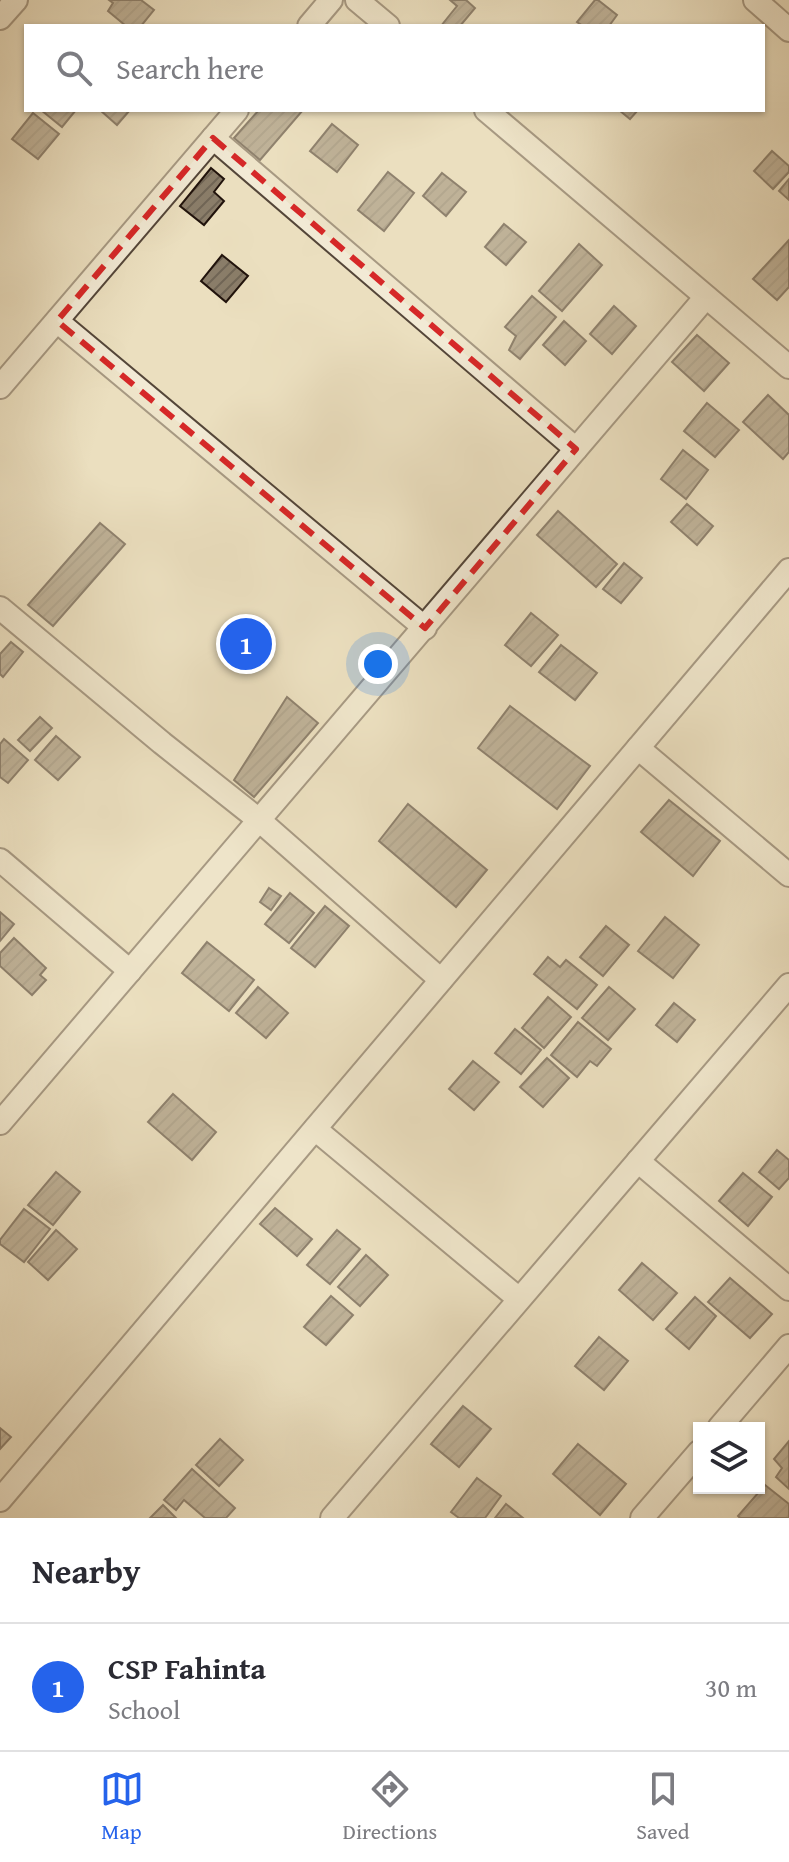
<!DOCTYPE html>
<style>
body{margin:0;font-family:"Gentium Book Plus",serif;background:#f2f2f3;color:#2b2b33}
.controls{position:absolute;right:24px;bottom:24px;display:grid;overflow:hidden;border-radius:0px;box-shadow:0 2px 6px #0004}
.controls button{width:72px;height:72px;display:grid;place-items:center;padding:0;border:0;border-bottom:2px solid #e1e1e2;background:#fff;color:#2b2b33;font:40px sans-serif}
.you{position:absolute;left:378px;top:664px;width:28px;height:28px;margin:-20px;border:6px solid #fff;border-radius:50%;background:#1a73e8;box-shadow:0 0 0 12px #1a73e833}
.badge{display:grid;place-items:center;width:52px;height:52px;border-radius:50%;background:#2563eb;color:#fff;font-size:26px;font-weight:700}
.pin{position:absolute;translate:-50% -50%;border:4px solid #fff;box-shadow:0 2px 8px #0006}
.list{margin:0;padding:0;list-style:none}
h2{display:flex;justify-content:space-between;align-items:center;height:104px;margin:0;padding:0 32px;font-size:34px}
h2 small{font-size:26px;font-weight:400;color:#7c7c81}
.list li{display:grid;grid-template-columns:52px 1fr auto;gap:24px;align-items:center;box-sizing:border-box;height:128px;padding:0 32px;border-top:2px solid #e1e1e2}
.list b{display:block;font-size:30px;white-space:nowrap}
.list p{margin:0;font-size:26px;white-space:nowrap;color:#7c7c81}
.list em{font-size:26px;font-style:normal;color:#7c7c81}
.icon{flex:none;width:44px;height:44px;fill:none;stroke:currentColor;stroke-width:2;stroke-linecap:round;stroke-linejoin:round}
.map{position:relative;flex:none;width:789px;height:1518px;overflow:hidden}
.search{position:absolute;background:#fff;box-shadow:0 2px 6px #0004;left:24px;right:24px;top:24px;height:88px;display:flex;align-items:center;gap:20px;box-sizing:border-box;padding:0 28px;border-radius:0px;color:#7c7c81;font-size:30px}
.sheet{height:232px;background:#fff}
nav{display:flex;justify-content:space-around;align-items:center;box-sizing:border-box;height:112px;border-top:2px solid #e1e1e2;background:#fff;font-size:22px;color:#7c7c81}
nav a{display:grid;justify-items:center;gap:4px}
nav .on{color:#2563eb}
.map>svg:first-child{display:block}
</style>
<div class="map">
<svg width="789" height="1518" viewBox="0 0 789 1518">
<defs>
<pattern id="building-hatch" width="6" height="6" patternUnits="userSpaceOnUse" patternTransform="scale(2)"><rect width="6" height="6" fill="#8a7d69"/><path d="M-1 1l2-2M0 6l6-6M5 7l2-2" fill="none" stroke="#706555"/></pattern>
</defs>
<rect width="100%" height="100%" fill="#ebdfbf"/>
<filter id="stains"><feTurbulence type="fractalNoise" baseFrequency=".0025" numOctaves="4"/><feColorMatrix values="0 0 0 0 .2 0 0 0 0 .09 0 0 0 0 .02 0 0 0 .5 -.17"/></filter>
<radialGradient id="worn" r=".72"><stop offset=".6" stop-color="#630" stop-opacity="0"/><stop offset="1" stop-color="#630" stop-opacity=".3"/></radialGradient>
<g fill="url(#building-hatch)" stroke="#21130c" stroke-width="2">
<path d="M109 0H141L154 10 141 26H126L108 11 113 3Z"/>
<path d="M450 0H466L475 8 460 26H441L457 6Z"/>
<path d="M595 0H598L617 15 609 26H583L577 22Z"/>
<path d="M41 110H76L62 127Z"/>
<path d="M100 110H130L117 125Z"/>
<path d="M259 110H303L260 160 234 138Z"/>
<path d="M619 110H638L630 119Z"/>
<path d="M33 113 59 134 38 159 12 139Z"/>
<path d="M332 124 358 145 337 172 310 151Z"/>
<path d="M772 151 789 166V172L773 189 754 171Z"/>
<path d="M211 168 224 179 214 192 224 201 204 225 180 206Z"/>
<path d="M388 172 414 193 384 231 358 210Z"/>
<path d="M442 173 466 192 446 216 423 196Z"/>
<path d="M789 179V200L779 191Z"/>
<path d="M504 224 526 242 506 265 485 247Z"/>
<path d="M789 240V287L777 300 753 279Z"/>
<path d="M579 244 602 265 562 311 539 291Z"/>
<path d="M222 255 248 276 226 302 201 281Z"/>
<path d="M532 296 556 317 520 359 509 350 516 336 505 327Z"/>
<path d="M614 306 636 326 612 354 590 334Z"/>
<path d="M564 321 586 341 565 365 543 345Z"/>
<path d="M697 335 729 363 704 391 672 362Z"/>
<path d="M768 395 789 415V452L783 459 743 422Z"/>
<path d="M707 403 739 430 715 457 684 431Z"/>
<path d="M683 450 708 470 686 499 661 479Z"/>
<path d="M687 504 713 526 697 545 671 522Z"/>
<path d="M558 511 617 564 596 587 537 535Z"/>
<path d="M100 523 125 544 53 626 28 605Z"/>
<path d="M624 563 642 578 621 603 603 589Z"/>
<path d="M531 613 558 635 531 666 505 645Z"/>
<path d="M11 642 23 652 3 677 0 674V654Z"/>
<path d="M561 645 597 673 575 700 539 672Z"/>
<path d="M287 697 318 723 254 797 234 780Z"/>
<path d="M510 706 590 766 557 809 478 748Z"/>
<path d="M40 717 52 728 30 751 18 740Z"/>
<path d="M56 736 80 757 58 780 35 760Z"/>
<path d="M4 739 28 760 8 783 0 777V744Z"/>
<path d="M669 800 720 841 693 876 641 832Z"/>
<path d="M408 804 487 870 456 907 379 841Z"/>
<path d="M269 888 281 896 271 910 260 902Z"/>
<path d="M290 893 314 913 289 943 265 924Z"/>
<path d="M325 906 349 926 315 967 291 948Z"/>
<path d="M0 912 14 924 0 941Z"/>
<path d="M665 917 699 945 673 978 638 951Z"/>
<path d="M606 926 629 945 603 976 580 957Z"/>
<path d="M14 938 46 968 40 975 46 980 32 995 0 966V953Z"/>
<path d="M207 942 254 980 229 1011 182 973Z"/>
<path d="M548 957 560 967 566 960 597 985 577 1009 534 974Z"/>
<path d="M258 987 288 1013 266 1038 236 1013Z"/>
<path d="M609 987 635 1009 608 1040 582 1018Z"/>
<path d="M548 997 571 1017 544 1048 522 1028Z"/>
<path d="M674 1003 695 1020 677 1042 656 1025Z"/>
<path d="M578 1022 611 1049 597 1066 590 1061 577 1077 551 1055Z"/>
<path d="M515 1029 541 1050 521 1074 495 1053Z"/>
<path d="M547 1058 569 1078 543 1107 520 1087Z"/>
<path d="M473 1061 499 1082 474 1110 449 1089Z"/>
<path d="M173 1094 216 1132 192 1160 148 1122Z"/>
<path d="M777 1150 789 1160V1178L779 1189 759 1172Z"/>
<path d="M56 1172 80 1192 53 1225 28 1205Z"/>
<path d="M743 1173 772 1197 748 1226 719 1201Z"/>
<path d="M275 1208 312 1239 297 1256 260 1224Z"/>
<path d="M24 1209 50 1229 24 1262 0 1244V1240Z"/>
<path d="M56 1230 77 1249 48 1280 28 1262Z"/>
<path d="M337 1230 360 1249 330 1284 307 1265Z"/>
<path d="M366 1255 388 1275 360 1306 338 1287Z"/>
<path d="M642 1263 677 1293 653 1320 619 1290Z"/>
<path d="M730 1278 772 1314 750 1338 708 1302Z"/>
<path d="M331 1296 353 1315 326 1345 304 1327Z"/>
<path d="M695 1297 716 1316 689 1349 666 1329Z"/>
<path d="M599 1337 628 1361 604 1390 575 1366Z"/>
<path d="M463 1406 491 1429 459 1467 431 1444Z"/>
<path d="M0 1428 11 1437 0 1449Z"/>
<path d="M220 1439 243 1460 219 1486 196 1465Z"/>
<path d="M789 1441V1489L776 1477 782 1468 774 1459Z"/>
<path d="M578 1444 626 1484 600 1515 553 1474Z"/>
<path d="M192 1469 235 1508 226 1518H205L184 1500 176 1510 164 1500Z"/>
<path d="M477 1478 501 1496 485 1518H459L451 1512Z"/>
<path d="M765 1485 789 1504V1518H740L738 1516Z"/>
<path d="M506 1504 523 1518H495Z"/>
<path d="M163 1505 176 1518H150Z"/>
</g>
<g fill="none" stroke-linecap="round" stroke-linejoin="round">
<defs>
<g id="street">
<path d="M357 0 388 26"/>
<path d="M755 0 789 30"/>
<path d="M0 18 16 0"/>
<path d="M309 26 331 0"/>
<path d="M486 110 789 367"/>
<path d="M213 138 576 449"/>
<path d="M57 321 425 628"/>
<path d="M0 387 237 110"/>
<path d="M0 608 162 743 259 820 441 980"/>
<path d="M638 748 789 875"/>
<path d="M0 860 130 971"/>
<path d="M0 1123 706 297"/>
<path d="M315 1129 519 1299"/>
<path d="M638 1161 789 1289"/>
<path d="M719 1428 789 1346"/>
<path d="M0 1500 789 570"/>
<path d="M332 1518 789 985"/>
<path d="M642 1518 699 1452"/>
</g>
</defs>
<use href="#street" stroke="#544639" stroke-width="26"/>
<use href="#street" stroke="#f2ead5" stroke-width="22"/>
</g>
<path d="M0 0H789V1518H0ZM213 138 576 449 425 628 57 321Z" fill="#ebdfbf" fill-opacity=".55" fill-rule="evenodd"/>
<path fill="none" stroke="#d62828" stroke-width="6" stroke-dasharray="16 10" stroke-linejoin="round" d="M213 138 576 449 425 628 57 321Z"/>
<rect width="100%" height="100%" filter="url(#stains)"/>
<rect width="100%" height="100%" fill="url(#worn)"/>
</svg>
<div class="controls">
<button><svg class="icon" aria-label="layers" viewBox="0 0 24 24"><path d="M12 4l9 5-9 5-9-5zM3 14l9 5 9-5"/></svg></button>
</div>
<div class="you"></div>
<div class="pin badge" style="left:246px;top:644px">1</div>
<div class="search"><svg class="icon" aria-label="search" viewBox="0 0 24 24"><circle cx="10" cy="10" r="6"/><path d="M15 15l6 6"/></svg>Search here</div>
</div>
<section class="sheet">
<h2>Nearby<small></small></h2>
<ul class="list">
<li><span class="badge">1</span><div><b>CSP Fahinta</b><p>School</p></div><em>30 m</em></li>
</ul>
</section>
<nav>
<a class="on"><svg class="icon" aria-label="map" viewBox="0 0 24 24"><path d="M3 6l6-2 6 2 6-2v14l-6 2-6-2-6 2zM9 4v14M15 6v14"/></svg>Map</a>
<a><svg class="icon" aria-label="directions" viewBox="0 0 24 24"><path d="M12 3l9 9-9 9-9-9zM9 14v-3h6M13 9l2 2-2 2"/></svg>Directions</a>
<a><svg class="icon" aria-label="saved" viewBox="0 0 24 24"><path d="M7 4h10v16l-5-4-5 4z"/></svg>Saved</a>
</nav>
